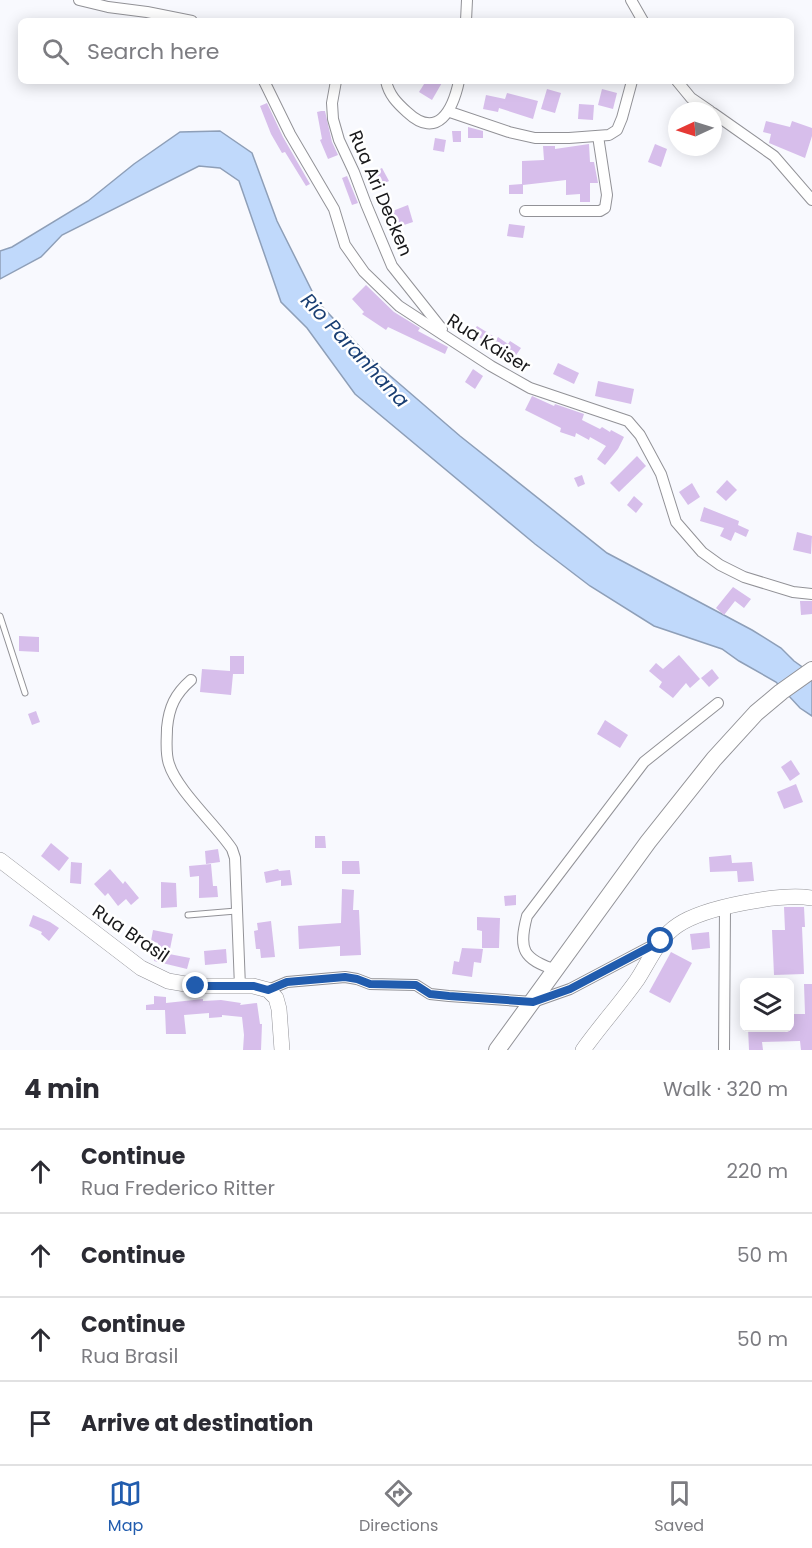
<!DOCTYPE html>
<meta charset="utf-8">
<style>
body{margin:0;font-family:Poppins,sans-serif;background:#f2f2f3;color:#2b2b33}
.controls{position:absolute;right:18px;bottom:18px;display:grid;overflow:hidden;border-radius:9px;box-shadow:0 3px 15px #0003}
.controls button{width:54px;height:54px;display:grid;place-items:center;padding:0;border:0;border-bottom:2px solid #e1e1e2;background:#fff;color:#2b2b33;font:30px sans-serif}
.compass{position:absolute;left:668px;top:102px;width:54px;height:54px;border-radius:50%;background:#fff;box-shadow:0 3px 15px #0003;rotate:266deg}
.stop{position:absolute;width:18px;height:18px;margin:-14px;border:4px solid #215cae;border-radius:50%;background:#fff}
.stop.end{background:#215cae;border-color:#fff;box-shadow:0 2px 6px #0008}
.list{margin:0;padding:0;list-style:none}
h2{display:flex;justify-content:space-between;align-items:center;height:78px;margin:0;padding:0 24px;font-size:26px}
h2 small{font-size:20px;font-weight:400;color:#7c7c81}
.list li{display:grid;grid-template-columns:39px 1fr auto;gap:18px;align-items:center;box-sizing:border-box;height:84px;padding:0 24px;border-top:2px solid #e1e1e2}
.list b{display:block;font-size:22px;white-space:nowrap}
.list p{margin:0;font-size:20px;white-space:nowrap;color:#7c7c81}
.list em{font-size:20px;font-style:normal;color:#7c7c81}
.icon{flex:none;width:33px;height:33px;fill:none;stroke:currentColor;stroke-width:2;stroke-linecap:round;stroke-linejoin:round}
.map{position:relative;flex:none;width:812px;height:1050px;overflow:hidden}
.search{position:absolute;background:#fff;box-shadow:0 3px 15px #0003;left:18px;right:18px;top:18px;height:66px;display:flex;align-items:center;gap:15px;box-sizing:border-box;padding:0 21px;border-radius:9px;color:#7c7c81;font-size:22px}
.sheet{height:414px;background:#fff}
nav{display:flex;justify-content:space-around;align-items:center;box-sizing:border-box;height:84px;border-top:2px solid #e1e1e2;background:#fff;font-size:16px;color:#7c7c81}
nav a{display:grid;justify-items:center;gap:3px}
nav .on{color:#215cae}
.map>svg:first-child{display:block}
</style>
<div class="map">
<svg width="812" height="1050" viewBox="0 0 812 1050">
<rect width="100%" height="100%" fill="#f8f9fe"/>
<path fill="#c0d9fb" stroke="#8e9fb8" stroke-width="1.5" d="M220 131 252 153 277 221 317 301 373 361 460 436 607 553 752 630 781 648 794 661 812 674V716L800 708 776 682 739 661 722 649 654 626 590 586 535 544 355 394 307 328 281 302 239 181 220 168 199 166 62 235 41 257 0 279V251L12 247 88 201 134 164 180 132Z"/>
<g fill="#d7beeb">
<path d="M426 81H443L432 100 419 92Z"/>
<path d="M547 89 561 93 555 113 541 109Z"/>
<path d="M602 89 617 93 613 109 598 105Z"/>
<path d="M507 93 538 101 533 119 499 108 498 112 483 109 486 95 505 99Z"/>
<path d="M267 103 283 137 310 184 306 186 285 152 282 153 271 134 260 106Z"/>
<path d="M579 104 594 105 593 120 578 119Z"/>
<path d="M321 111H325L332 142 338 155 328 159 320 140 322 139 317 112Z"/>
<path d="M766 121 790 127 792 121 812 128V136L805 158 769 143 771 134 763 132Z"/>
<path d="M468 127 483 131V138H468Z"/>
<path d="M452 131H461V142H453Z"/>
<path d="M435 138 446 140 444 152 433 150Z"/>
<path d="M589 144 590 162H594L598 183H590V202H580V194L566 195V180L523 185V194H509V185L522 184V161L544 160 543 146H555V149Z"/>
<path d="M655 144 667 149 661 167 648 162Z"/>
<path d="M382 168 389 181 378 186 372 173Z"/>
<path d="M347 176 358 203 352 205 342 178Z"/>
<path d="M408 205 413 222 395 228 390 212Z"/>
<path d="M509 224 525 226 523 238 507 236Z"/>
<path d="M366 285 394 312 420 328 418 331 448 347 445 354 388 327 386 330 362 314 364 312 352 299Z"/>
<path d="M477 326 493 336 488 343 472 333Z"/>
<path d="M498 337 508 344 510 341 521 348 514 358 494 344Z"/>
<path d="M558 363 579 373 574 384 553 374Z"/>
<path d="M473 369 483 376 475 389 465 382Z"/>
<path d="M598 381 634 389 631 404 595 396Z"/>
<path d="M532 396 554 406 555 404 584 414 582 420 600 429 602 427 610 432 611 430 624 437 618 449 605 465 597 459 606 446 590 437 589 440 576 433 575 437 560 432 561 428 525 410Z"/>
<path d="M637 456 646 466 619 492 610 483Z"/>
<path d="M582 475 585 484 578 487 574 478Z"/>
<path d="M727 480 737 490 726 501 716 492Z"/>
<path d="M692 483 700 497 688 505 679 492Z"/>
<path d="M634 496 643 504 636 513 627 505Z"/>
<path d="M704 507 739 521 738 525 749 530 746 537 735 532 731 541 720 536 724 528 700 521Z"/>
<path d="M797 532 812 536 811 554 793 550Z"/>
<path d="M733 587 751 599 744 608 735 601 724 615 716 608Z"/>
<path d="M800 601H812V614L801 615Z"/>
<path d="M19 636 39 637V652L19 651Z"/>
<path d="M679 655 700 679 690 688 686 683 673 698 659 687 662 682 649 671 656 663 663 669Z"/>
<path d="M230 656H244V674H233L231 695 200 692 202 669 230 671Z"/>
<path d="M712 669 719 678 709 687 701 678Z"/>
<path d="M36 711 40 722 32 725 28 714Z"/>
<path d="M605 720 628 735 620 748 597 734Z"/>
<path d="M791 760 800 774 790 781 781 767Z"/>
<path d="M796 784 803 802 784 809 777 792Z"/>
<path d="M315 836H325L326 848H315Z"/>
<path d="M51 843 69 858 59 871 41 856Z"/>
<path d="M218 849 220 862 206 864 205 851Z"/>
<path d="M731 855 732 863 752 862 754 881 738 882 737 871 710 872 709 857Z"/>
<path d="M342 861H359L360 874H342Z"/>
<path d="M71 862 82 863 81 884 70 883Z"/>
<path d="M211 864 213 886H217L218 897 199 898V876L190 877 189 866Z"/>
<path d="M110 869 123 884 125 881 139 898 131 905 126 899 118 906 108 893 105 896 94 884Z"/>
<path d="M278 869 279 871 290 870 292 885 281 886V880L266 883 264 872Z"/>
<path d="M161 882 176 883 177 907 161 908Z"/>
<path d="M342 889 354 890 353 910H359L361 955 340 956V946L299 949 298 926 341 923Z"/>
<path d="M516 895V905L505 906 504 896Z"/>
<path d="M784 907H804L805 927H802L804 974 774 975 772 930H785Z"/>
<path d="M33 915 50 922 59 928 49 941 41 934 42 932 29 926Z"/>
<path d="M477 917 500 918 499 948H482V931L477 930Z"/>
<path d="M271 921 275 957 261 958 260 949H256L254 931 258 930 257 923Z"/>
<path d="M153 930 173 934 169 954 190 958 187 969 154 961 158 943 151 941Z"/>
<path d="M709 932 710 948 692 950 690 934Z"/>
<path d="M462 948 483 949 481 963 474 962 472 977 452 974 454 961 459 962Z"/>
<path d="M226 949 227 963 205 965 204 951Z"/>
<path d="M671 952 692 963 670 1003 649 992Z"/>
<path d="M804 984H812V1050H801L800 1041 762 1042 763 1050H749L748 1028H789V1014H805Z"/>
<path d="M154 996 166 997V1003L203 999V1001L221 1000 241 1003 240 1005 257 1003 260 1024H262L261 1050H243L244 1035 242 1017 222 1015V1017L209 1018V1013L184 1015 186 1034H166L165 1010H146V1005L154 1004Z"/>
</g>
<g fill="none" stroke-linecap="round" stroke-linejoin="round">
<defs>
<g id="lane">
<path d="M0 616 25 693"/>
<path d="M188 915 236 911"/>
</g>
<g id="street">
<path d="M79 0 108 7 147 12 192 21"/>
<path d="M631 0 643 21"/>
<path d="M466 21 467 0"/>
<path d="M264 81 290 134 334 209 345 245 364 272 399 306 491 366 530 388 628 421 640 435 661 474 676 522 702 552 720 565 744 577 793 592 812 594"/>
<path d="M336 81 332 103 333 119 339 140 354 172 366 204 392 266 442 329"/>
<path d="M386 81C389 95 397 103 407 112 438 141 453 109 459 81"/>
<path d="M677 81 691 98 710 111"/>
<path d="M450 112 509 132 535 138H569L609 135 617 130 622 118 632 81"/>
<path d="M713 113 774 156 812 200"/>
<path d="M525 211H600L605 208 607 195 598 136"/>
<path d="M191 680C175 694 169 707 167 728 167 739 165 753 169 764 177 790 216 825 232 849L235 858 240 987"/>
<path d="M556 970C523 959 518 950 527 916L644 762 718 703"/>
<path d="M268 990 287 982 345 977 357 979 370 984 416 985 430 994 449 996 533 1002 570 989 659 942"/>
<path d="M724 1050 725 908"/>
</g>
<g id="secondary">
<path d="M0 860 141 968 168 981 197 986H253L268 990 276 998 279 1009 282 1050"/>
<path d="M583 1050C600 1026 620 1004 637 980 649 962 658 938 678 925 705 907 780 893 812 898"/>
</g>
<path id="primary" d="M497 1050 648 842 714 759 756 713 781 692 812 670"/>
</defs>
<use href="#lane" stroke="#929297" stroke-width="7"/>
<use href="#street" stroke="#929297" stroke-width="12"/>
<use href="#secondary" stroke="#929297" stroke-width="16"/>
<use href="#primary" stroke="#929297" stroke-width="18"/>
<use href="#lane" stroke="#fff" stroke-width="5"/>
<use href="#street" stroke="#fff" stroke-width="10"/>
<use href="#secondary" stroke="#fff" stroke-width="15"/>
<use href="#primary" stroke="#fff" stroke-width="16"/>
</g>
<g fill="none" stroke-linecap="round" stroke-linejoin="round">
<path stroke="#215cae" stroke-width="8" d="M196 986H254L268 990 287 982 345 977 357 979 370 984 416 985 430 994 449 996 533 1002 570 989 661 941"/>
</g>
<g text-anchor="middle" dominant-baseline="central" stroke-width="5" stroke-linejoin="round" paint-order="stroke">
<g font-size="18" fill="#18181a" stroke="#fff">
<text transform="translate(381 193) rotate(67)">Rua Ari Decken</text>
<text transform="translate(489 343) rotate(32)">Rua Kaiser</text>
<text transform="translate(131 933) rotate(34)">Rua Brasil</text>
</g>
<g font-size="20" font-style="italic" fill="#1a3f73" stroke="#fff">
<text transform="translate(355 350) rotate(47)">Rio Paranhana</text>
</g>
</g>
</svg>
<div class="controls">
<button><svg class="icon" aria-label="layers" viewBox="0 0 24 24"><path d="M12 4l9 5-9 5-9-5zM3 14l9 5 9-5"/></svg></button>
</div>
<svg class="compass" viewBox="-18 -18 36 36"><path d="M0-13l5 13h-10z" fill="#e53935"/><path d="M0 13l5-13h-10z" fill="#7c7c81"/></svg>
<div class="stop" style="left:661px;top:941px"></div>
<div class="stop end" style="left:196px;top:986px"></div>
<div class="search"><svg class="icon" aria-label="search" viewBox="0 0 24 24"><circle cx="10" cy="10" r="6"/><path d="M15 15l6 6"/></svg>Search here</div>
</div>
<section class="sheet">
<h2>4 min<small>Walk · 320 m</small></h2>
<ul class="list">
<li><svg class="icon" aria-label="ahead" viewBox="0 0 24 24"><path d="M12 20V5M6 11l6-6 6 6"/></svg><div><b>Continue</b><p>Rua Frederico Ritter</p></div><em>220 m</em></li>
<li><svg class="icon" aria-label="ahead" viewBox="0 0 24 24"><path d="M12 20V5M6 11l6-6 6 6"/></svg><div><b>Continue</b></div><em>50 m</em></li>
<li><svg class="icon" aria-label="ahead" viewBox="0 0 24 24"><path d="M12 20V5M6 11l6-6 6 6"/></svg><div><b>Continue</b><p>Rua Brasil</p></div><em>50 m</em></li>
<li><svg class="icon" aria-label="arrive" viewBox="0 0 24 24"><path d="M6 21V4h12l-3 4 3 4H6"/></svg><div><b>Arrive at destination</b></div></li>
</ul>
</section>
<nav>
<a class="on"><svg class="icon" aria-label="map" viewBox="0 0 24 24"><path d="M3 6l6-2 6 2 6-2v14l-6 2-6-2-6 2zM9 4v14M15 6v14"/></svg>Map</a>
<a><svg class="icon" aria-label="directions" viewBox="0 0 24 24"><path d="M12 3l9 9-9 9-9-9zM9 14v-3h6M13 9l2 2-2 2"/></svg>Directions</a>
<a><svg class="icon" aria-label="saved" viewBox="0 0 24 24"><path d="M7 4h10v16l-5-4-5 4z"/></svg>Saved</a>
</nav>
